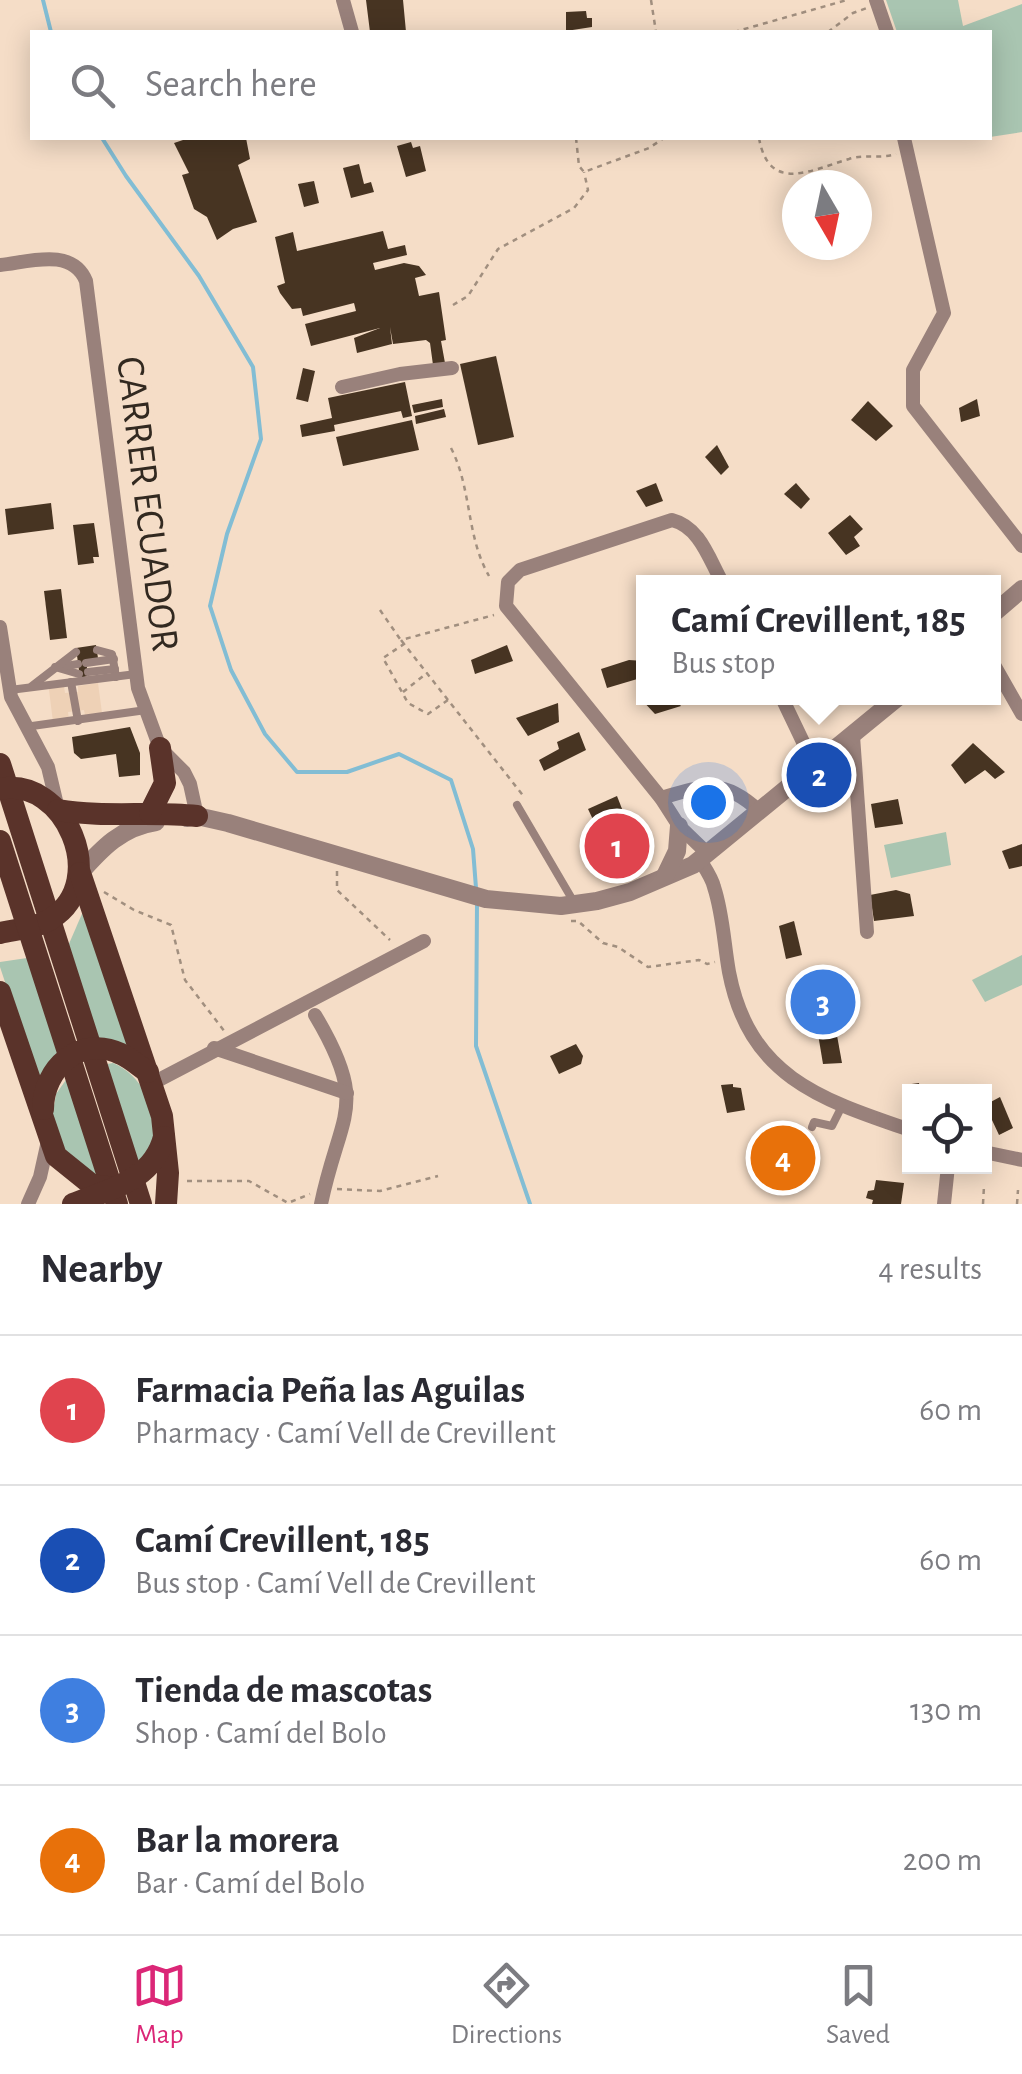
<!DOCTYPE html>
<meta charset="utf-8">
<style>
body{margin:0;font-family:"Alegreya Sans",sans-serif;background:#f7f7f7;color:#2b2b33}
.controls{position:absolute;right:30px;bottom:30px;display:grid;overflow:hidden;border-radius:0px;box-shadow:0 5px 25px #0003}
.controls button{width:90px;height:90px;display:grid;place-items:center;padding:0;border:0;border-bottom:2px solid #e1e1e2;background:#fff;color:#2b2b33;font:50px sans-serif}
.compass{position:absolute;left:782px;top:170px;width:90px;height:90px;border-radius:50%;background:#fff;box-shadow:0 5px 25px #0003;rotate:171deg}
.you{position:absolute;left:708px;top:802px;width:35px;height:35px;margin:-25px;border:8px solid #fff;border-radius:50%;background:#1a73e8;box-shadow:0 0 0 15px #1a73e833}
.badge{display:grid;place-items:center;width:65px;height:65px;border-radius:50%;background:#db2777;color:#fff;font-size:32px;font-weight:700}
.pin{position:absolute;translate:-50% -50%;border:5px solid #fff;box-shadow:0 2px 10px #0006}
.popup{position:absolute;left:636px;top:575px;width:365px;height:130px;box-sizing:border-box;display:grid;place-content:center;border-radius:0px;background:#fff;filter:drop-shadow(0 2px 8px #0005);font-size:32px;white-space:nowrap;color:#7c7c81}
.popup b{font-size:38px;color:#2b2b33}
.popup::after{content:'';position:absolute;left:50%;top:100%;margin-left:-20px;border:20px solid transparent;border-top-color:#fff}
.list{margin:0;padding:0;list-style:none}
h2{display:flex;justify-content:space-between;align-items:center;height:130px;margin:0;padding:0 40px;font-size:42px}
h2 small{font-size:32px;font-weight:400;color:#7c7c81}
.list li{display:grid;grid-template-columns:65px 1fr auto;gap:30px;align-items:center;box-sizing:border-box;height:150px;padding:0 40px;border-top:2px solid #e1e1e2}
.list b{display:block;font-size:38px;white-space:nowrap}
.list p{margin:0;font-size:32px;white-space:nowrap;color:#7c7c81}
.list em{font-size:32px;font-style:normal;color:#7c7c81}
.icon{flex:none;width:55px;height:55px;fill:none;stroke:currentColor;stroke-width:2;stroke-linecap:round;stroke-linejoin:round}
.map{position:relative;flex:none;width:1022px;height:1204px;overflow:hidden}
.search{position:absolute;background:#fff;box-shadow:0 5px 25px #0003;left:30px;right:30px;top:30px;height:110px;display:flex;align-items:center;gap:25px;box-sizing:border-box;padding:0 35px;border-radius:0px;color:#7c7c81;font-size:38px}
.sheet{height:730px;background:#fff}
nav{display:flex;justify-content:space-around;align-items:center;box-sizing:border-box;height:140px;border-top:2px solid #e1e1e2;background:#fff;font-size:28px;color:#7c7c81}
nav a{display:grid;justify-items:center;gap:5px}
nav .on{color:#db2777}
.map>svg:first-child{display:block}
</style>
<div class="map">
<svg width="1022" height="1204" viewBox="0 0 1022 1204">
<rect width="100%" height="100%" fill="#f5ddc7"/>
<path fill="#eed1b6" d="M63 680 65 693 78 692V686L98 683 102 713 85 715 84 710 68 712 69 720 53 722 48 682Z"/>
<g fill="#a9c5b1">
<path d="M886 0H958L963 26 1022 4V132L990 137V32H897Z"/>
<path d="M946 832 951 865 891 878 884 845Z"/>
<path d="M85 907 132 1049 97 1039 68 946Z"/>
<path d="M1022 955V985L985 1002 972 980Z"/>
<path d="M27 958 58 1053 38 1081 0 967V962Z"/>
<path d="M113 1063C142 1075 156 1107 154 1138 153 1148 145 1159 140 1168L107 1064Z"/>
<path d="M68 1077 100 1179 69 1161 52 1117 56 1094Z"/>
</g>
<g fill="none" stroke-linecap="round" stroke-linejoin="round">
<g stroke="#82bdd4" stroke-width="4">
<path d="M43 0 51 32"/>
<path d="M102 138 126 176 199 276 253 367 261 439 227 534 210 606 231 670 265 734 297 772H347L399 754 451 780 473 849 476 888"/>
<path d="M477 903 476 1046 530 1204"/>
</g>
</g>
<g fill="#473422">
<path d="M366 0H403L406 32H370Z"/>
<path d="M586 11 587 18H592V27L566 31V12Z"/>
<path d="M189 138H246L250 159 238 165 257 222 233 229 217 240 207 217 194 209 182 175 189 173 174 143Z"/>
<path d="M411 142 413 148 420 146 426 171 406 177 397 146Z"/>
<path d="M359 164 364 184 371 182 374 192 351 198 343 168Z"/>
<path d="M314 181 319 203 304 207 298 184Z"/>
<path d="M383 231 388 249 405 245 407 255 373 263 375 270 404 263 419 266 426 275 415 278 419 296 439 292 446 340 441 341 445 363 433 365 430 343 426 340 393 344 390 327 392 344 357 353 354 338 380 328 311 346 305 324 356 311 354 303 303 316 301 308 292 309 280 293 277 286 285 283 275 237 293 232 297 251Z"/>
<path d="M496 356 514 437 478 445 460 364Z"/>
<path d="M303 368 315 371 308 402 296 399Z"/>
<path d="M405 382 412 416 403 418 401 411 334 425 335 431 302 437 300 425 332 418 328 398Z"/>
<path d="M442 399 443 407 414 413 412 405Z"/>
<path d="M977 399 980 416 961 422 959 408Z"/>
<path d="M868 401 893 426 876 441 851 420Z"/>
<path d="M444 409 446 417 416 424 415 416Z"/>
<path d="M412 420 419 450 343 466 336 437Z"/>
<path d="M717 445 729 467 721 475 705 457Z"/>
<path d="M656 483 663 501 646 507 636 491Z"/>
<path d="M796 483 810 499 801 509 784 494Z"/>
<path d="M51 503 54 529 8 535 5 509Z"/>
<path d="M850 515 863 529 854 537 860 546 846 555 828 533Z"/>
<path d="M94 523 99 557H93L94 563 78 565 73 525Z"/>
<path d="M61 589 67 638 50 640 44 591Z"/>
<path d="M96 645 98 658 86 660 88 676 80 678 76 648Z"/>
<path d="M507 645 513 661 475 674 471 660Z"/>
<path d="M629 660 644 661V677L607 688 601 669Z"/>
<path d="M640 698H674L681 706 655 714Z"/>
<path d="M558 703 559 722 528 736 516 718Z"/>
<path d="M130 727 140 753V775L119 777 116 754 81 759 74 753 72 737Z"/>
<path d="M579 732 586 750 544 771 539 760 559 749 557 742Z"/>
<path d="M973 743 1005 772 995 779 985 770 965 784 951 765Z"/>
<path d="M617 796 624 814 597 828 588 809Z"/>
<path d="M898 799 903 824 875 828 871 804Z"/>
<path d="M1022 844V866L1009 869 1002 851Z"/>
<path d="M896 890 910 894 914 916 874 921 870 895Z"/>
<path d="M794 921 802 955 786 959 779 926Z"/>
<path d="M830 971 840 1025 817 1030 805 979Z"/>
<path d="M836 1030 842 1063 823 1064 818 1034Z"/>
<path d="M576 1044 583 1056 581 1064 559 1074 550 1056Z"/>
<path d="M919 1083 920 1092H910L907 1112 904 1085Z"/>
<path d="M733 1084V1087L741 1088 745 1110 727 1113 721 1085Z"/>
<path d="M1000 1097 1013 1128 999 1135 985 1105Z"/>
<path d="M876 1180 904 1183 901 1204H872L873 1200 866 1198 868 1191 874 1190Z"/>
</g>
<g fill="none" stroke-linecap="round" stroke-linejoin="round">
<g stroke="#a18f7f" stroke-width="2.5" stroke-dasharray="5 5" stroke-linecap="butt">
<path d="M651 0 656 32"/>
<path d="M734 32 847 0"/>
<path d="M828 32 853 13 867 8"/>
<path d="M576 138 579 166 584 172 649 148 664 138"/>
<path d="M759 138C769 194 811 170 849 159 864 154 882 159 896 154"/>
<path d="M453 305 468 296 498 249 574 208 588 190 584 172"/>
<path d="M451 448C472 489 466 536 489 576"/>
<path d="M380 610 400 639"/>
<path d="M404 644 401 640 494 615"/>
<path d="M403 692 427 673"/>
<path d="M448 700 404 644 383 658 408 703 428 714 448 700 525 798"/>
<path d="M337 871V890L390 940"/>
<path d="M104 892 134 910 171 925 185 980 225 1032"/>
<path d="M571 921H578L603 943 618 947 648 967 699 960 707 964 715 962"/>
<path d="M187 1181H249L288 1203 310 1194"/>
<path d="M337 1189 380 1191 438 1176"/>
<path d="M983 1204 984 1186"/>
<path d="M1017 1204 1018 1190"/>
</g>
<g stroke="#99817b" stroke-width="8">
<path d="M97 650 112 654 116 677"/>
<path d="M86 663 114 659"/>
<path d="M55 667 79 674"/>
<path d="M60 667 78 664"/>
<path d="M88 672 115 669"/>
<path d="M71 682 78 721"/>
<path d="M32 686 76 652"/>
<path d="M10 690 136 674"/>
<path d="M25 727 146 710"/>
<path d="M517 805 575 904"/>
<path d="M812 1127 814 1122 832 1126 842 1106"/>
</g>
<g stroke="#99817b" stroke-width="14">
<path d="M343 0 352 32"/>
<path d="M876 0 887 32"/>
<path d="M904 138 944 313 913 370V406L1022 546"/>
<path d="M0 265C29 262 72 247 86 281L138 688 160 748 184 772 190 784 197 816"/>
<path d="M342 387 400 374 452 368"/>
<path d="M0 627 11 697 48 767 58 809"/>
<path d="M994 665 1022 714"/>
<path d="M782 698 815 767"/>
<path d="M853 736 867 932"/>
<path d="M661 798C704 785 724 778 759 811"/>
<path d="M708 854 679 826 661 798 506 606 508 582 520 570 672 520C700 527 709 559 722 582"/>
<path d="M700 860C705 868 712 878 714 887 723 914 724 944 729 972 749 1076 819 1099 910 1130"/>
<path d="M315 1015C370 1107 340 1112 321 1204"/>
<path d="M214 1048 347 1093"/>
<path d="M153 1083 424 941"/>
<path d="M984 1152 1022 1160"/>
<path d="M28 1204 40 1177 48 1141"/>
<path d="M944 1204 948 1166"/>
</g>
<g stroke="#99817b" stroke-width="18">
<path d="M994 613 1022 589"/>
<path d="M187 818 197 816 228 823 486 899 561 906 597 901 630 892 693 865 897 698"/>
<path d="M80 873C102 848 122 827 156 822"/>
<path d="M665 876 677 851 679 826"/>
</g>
<g stroke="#5a332a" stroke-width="22">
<path d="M0 764 141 1204"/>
<path d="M0 789C65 776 110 881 52 918 38 928 17 929 0 933"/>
<path d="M58 810C104 818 150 811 197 816"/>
<path d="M150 813 165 783 160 748"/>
<path d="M0 841 117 1204"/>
<path d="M80 873 162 1116 168 1173 166 1204"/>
<path d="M0 992 56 1156 92 1185 113 1188"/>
<path d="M43 1109C43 1069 80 1034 121 1054 130 1058 139 1066 148 1072"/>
<path d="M73 1204C109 1189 153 1181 164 1137"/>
</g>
</g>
<g text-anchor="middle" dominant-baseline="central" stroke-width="10" stroke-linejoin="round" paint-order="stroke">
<g font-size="40" fill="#322920" stroke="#f5ddc7">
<text transform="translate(147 504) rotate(83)">CARRER ECUADOR</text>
</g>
</g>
</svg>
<div class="controls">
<button><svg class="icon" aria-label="locate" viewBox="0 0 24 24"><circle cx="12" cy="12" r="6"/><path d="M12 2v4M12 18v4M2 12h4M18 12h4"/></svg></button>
</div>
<svg class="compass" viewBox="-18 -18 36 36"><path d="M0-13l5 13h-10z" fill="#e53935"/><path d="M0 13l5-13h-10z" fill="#7c7c81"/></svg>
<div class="you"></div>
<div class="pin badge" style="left:617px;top:846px;background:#e0444e">1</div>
<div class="pin badge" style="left:819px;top:775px;background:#1a4fb4">2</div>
<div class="popup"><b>Camí Crevillent, 185</b>Bus stop</div>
<div class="pin badge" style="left:823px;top:1002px;background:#3f7fe0">3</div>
<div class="pin badge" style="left:783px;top:1158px;background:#e8710a">4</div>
<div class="search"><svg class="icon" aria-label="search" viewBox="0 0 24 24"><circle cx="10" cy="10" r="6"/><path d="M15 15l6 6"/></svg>Search here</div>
</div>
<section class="sheet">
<h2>Nearby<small>4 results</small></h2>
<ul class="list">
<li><span class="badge" style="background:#e0444e">1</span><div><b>Farmacia Peña las Aguilas</b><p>Pharmacy · Camí Vell de Crevillent</p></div><em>60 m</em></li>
<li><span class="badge" style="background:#1a4fb4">2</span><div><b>Camí Crevillent, 185</b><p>Bus stop · Camí Vell de Crevillent</p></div><em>60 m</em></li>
<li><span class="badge" style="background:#3f7fe0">3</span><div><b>Tienda de mascotas</b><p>Shop · Camí del Bolo</p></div><em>130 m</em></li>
<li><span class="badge" style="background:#e8710a">4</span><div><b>Bar la morera</b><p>Bar · Camí del Bolo</p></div><em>200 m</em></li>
</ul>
</section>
<nav>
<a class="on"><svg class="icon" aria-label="map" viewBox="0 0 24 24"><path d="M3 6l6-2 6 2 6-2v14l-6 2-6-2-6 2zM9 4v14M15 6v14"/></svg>Map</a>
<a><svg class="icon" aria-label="directions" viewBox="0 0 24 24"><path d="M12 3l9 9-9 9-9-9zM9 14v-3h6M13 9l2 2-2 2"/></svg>Directions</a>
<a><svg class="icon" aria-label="saved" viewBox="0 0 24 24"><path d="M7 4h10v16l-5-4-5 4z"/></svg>Saved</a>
</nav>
